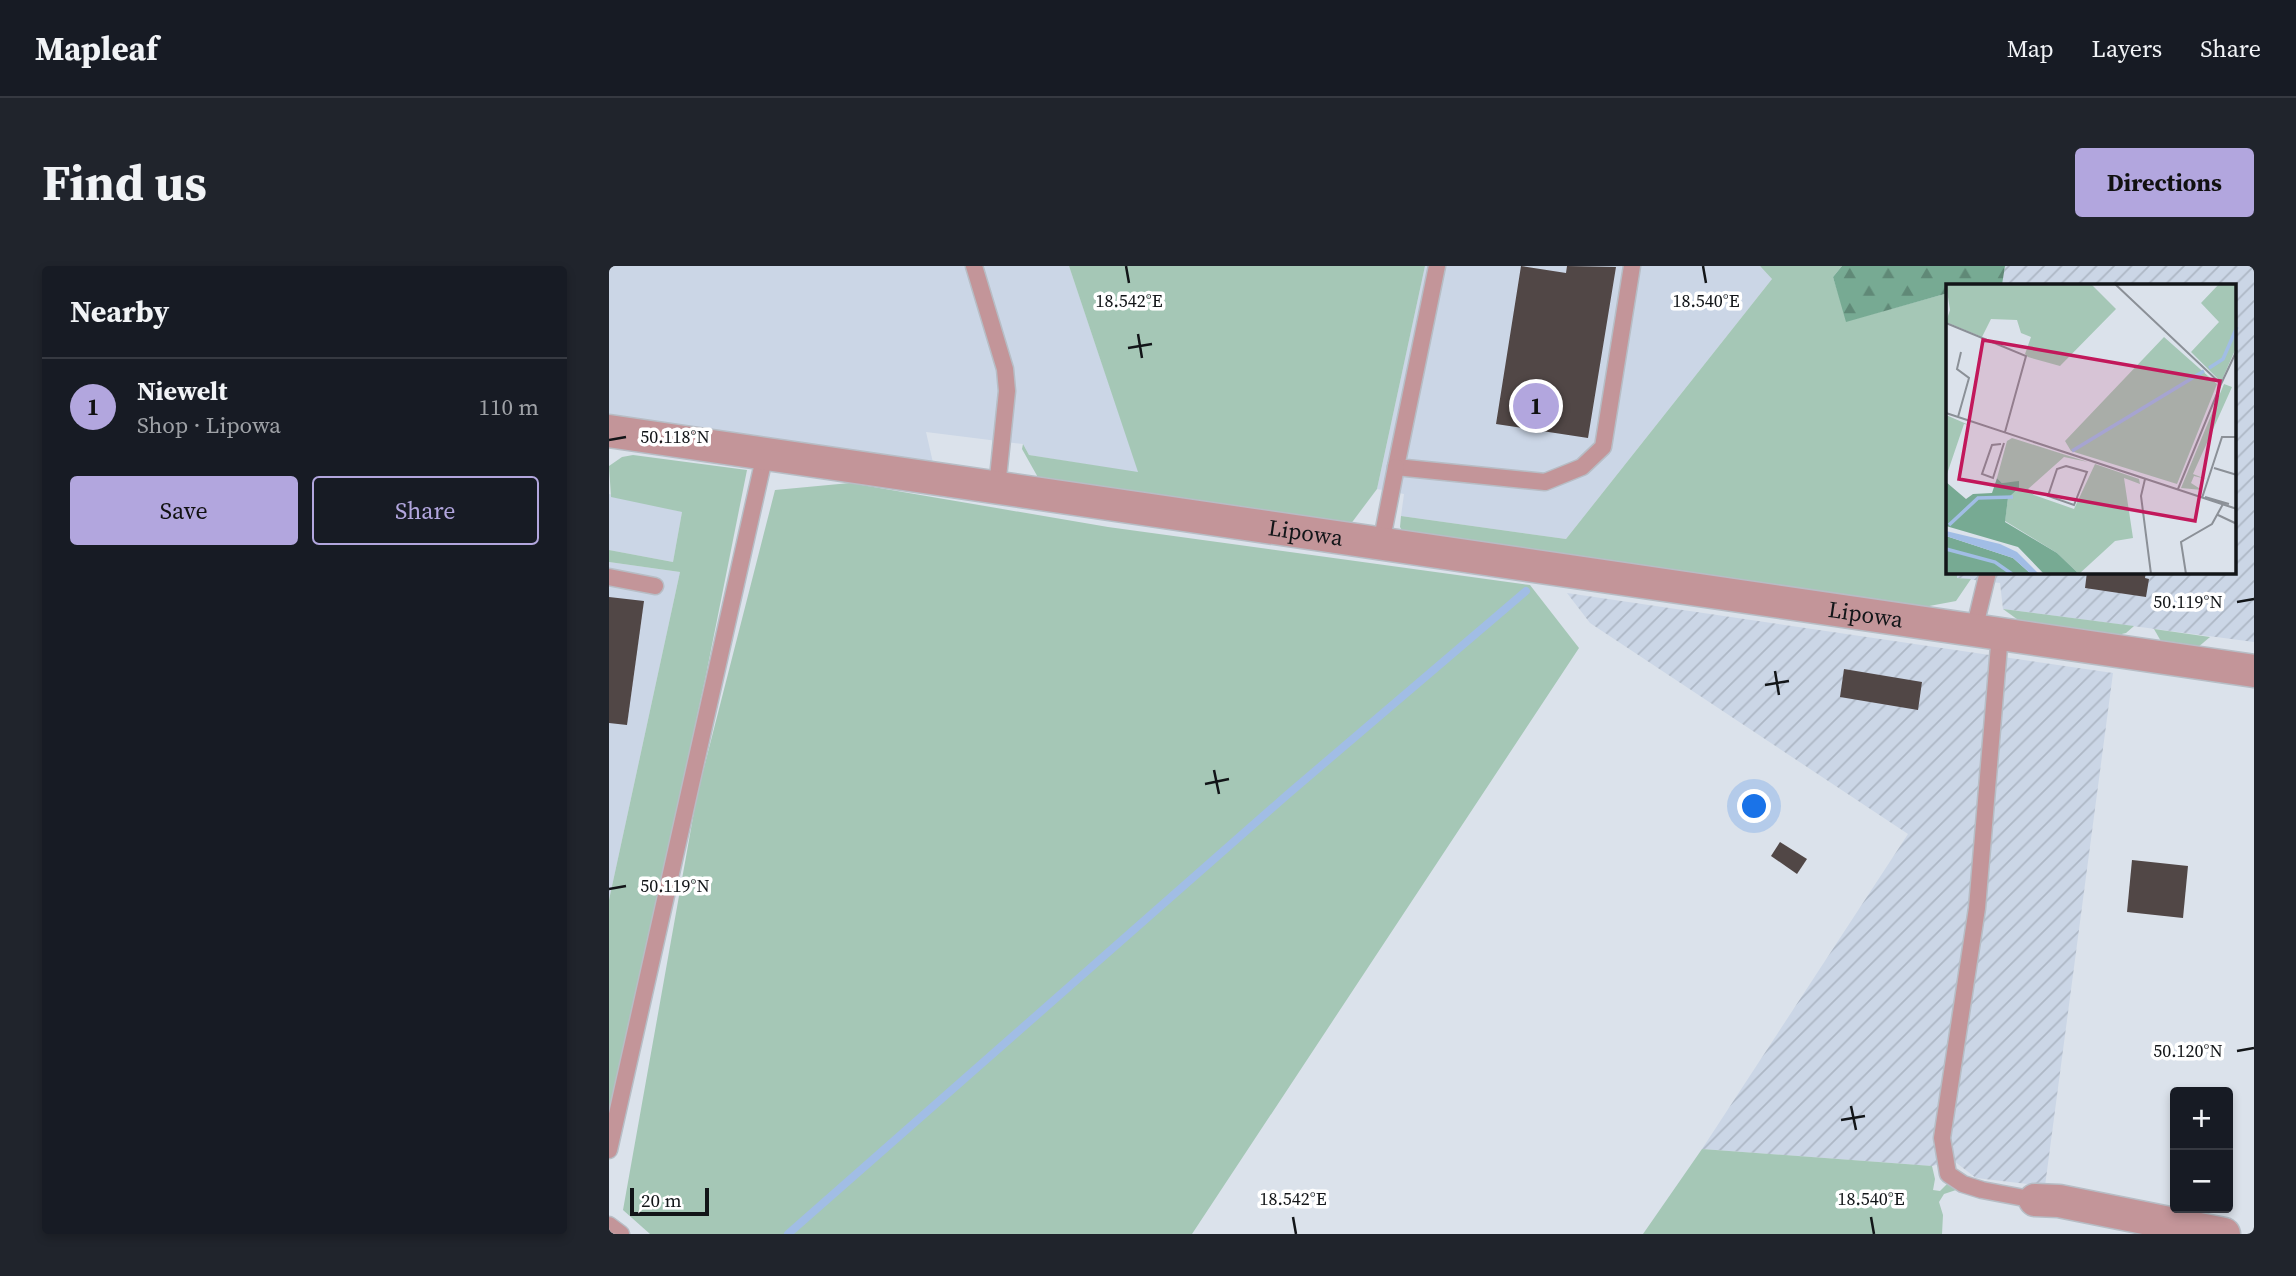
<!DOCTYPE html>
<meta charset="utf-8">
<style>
body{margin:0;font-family:"Source Serif 4",serif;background:#20242c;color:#f1f3f6}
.controls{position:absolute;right:21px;bottom:21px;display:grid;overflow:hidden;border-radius:7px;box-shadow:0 4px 10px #0003}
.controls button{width:63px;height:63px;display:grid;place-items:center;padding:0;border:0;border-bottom:2px solid #363941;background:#171b24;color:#f1f3f6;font:35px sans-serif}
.scale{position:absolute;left:21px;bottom:18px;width:79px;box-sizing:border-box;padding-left:7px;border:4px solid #121518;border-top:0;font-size:19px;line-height:24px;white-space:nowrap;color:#121518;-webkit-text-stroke:5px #fff;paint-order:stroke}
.you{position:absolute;left:1146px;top:541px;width:24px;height:24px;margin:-18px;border:5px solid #fff;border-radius:50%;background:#1a73e8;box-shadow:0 0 0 10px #1a73e833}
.badge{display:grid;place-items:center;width:46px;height:46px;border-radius:50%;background:#b2a6de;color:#111;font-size:23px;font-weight:700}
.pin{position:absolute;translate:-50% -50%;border:4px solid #fff;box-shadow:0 2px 7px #0006}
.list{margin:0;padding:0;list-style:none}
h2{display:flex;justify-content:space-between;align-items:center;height:91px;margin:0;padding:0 28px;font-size:30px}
h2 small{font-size:23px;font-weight:400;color:#9ea1a6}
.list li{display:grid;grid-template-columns:46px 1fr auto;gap:21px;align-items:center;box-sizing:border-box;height:98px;padding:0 28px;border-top:2px solid #363941}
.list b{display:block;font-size:26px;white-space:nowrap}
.list p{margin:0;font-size:23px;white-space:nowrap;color:#9ea1a6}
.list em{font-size:23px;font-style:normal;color:#9ea1a6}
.actions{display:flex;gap:14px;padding:21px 28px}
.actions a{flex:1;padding:16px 0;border:2px solid #b2a6de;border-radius:7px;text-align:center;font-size:24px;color:#b2a6de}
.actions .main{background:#b2a6de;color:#111}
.map{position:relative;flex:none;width:1645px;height:968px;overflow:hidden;border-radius:7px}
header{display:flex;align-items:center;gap:42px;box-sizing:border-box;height:98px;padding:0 35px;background:#171b24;border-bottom:2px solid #363941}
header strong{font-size:33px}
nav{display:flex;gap:38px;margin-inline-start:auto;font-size:24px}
.intro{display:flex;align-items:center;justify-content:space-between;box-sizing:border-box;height:168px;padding:0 42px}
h1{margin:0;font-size:49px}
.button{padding:18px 32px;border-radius:7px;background:#b2a6de;color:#111;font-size:24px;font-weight:700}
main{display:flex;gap:42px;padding:0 42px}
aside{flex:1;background:#171b24;border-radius:7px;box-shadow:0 4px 10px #0003}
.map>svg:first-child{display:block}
</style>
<header>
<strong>Mapleaf</strong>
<nav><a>Map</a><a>Layers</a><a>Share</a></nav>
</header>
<div class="intro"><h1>Find us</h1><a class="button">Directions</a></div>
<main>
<aside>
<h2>Nearby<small></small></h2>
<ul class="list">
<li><span class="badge">1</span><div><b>Niewelt</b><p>Shop · Lipowa</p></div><em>110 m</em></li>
</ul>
<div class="actions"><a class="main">Save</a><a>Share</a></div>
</aside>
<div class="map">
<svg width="1645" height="968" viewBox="0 0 1645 968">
<defs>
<pattern id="industrial-furrows" width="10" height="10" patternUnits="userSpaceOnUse" patternTransform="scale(1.75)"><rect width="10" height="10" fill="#cbd6e6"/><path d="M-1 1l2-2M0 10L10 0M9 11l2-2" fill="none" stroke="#adb7c5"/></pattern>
<pattern id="forest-firs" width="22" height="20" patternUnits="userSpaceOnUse" patternTransform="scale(1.75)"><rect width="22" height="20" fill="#77aa93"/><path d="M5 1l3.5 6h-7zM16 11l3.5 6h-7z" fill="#608977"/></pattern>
</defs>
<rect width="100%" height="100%" fill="#dbe2eb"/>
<g fill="#cbd6e6">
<path d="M0 0H460L530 207 420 189 414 178 317 166 325 201 0 151Z"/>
<path d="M816 0H1151L1163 13 957 273 792 250 795 228 768 223Z"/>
<path d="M0 228 73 246 64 296 0 284Z"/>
<path d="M0 296 71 306 0 634Z"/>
</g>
<g fill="url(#industrial-furrows)">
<path d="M1396 0H1645V376L1394 343 1391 317 1348 312V306H1626V19H1393Z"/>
<path d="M958 327 1504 407 1436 920 1367 912 1345 895 1323 900 1093 883 1299 568 981 357Z"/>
</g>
<g fill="#a5c7b6">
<path d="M460 0H816L768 223 741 259 431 215 413 183 414 178 420 189 529 206Z"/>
<path d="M1151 0H1233L1224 11 1238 55 1339 27V306H1348V312L1362 313 1347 335 1315 341 795 268 791 261 792 250 957 273 1163 13Z"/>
<path d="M24 189 138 204 97 409 0 855V634L71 306 0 296V284L64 296 73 246 2 231 0 200 13 191Z"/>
<path d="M241 217 499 261 921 319 970 382 583 968H41L14 944 88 529 166 224Z"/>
<path d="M1394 343 1525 360 1517 367 1504 370 1412 356Z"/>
<path d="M1545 363 1601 371 1588 382 1553 377Z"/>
<path d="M1093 883 1323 900 1326 913 1324 924 1331 925 1339 917 1350 923 1335 928 1330 936 1334 949 1333 968H1034Z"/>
</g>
<path fill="url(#forest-firs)" d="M1233 0H1396L1393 19H1339V27L1237 56 1224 11Z"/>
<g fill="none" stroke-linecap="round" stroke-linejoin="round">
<path stroke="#a1bde5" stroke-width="8" d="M179 968 678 529 917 325"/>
</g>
<g fill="#514746">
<path d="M912 0 957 7 958 0 1007 1 979 172 887 158Z"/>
<path d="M1478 306H1537L1536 312 1540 313 1537 331 1476 322Z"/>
<path d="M0 331 35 335 18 459 0 457Z"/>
<path d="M1235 403 1313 416 1309 444 1231 431Z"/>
<path d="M1171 576 1198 593 1188 608 1162 590Z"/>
<path d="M1523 594 1579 600 1574 652 1518 646Z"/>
</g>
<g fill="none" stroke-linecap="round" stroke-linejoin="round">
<defs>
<g id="lane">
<path d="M365 0 396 103 398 125 388 221"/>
<path d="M828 0 787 201 936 216 973 201 994 181 1023 0"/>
<path d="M772 278 787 201"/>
<path d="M0 311 46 320"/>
<path d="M1365 364 1379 306"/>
<path d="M1391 368 1368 642 1333 872 1339 908 1354 918 1373 924 1426 934"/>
<path d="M0 884 156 188"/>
<path d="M0 959 12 968"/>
</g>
<g id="street">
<path id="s1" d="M0 165 1645 405"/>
<path d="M1426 934 1450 935 1615 968"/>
</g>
</defs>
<use href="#lane" stroke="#b7bdc5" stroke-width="19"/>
<use href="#street" stroke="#b7bdc5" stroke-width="35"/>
<use href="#lane" stroke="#c39599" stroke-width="16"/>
<use href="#street" stroke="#c39599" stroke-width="32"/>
</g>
<path fill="none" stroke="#121518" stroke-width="2.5" d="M517 0 520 17M1094 0 1097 17M529 68 533 92M519 82 543 78M0 174 17 171M1628 336 1645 333M1166 405 1170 429M1156 419 1180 415M605 504 610 528M596 518 620 513M0 623 17 620M1628 785 1645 782M1242 840 1247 864M1232 854 1256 850M684 951 687 968M1262 951 1265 968"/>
<g text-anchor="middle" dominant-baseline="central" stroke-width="7" stroke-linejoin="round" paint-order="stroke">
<g font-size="23" fill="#121518" stroke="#fff">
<text stroke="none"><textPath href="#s1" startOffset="704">Lipowa</textPath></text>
<text stroke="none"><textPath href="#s1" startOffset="1270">Lipowa</textPath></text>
</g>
</g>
<g transform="translate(1337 18)">
<rect width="290" height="290" fill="#dbe2eb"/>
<path d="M0 0H145L170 25 114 82 82 73 79 70 85 53 75 49 71 36 45 35 36 53 0 38 4 26ZM273 0H290V64L275 98 245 68 273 38 255 19ZM218 53 271 100 231 200 125 167 119 157ZM278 100 286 103 247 190 260 195 248 192 245 199 256 206 235 204ZM0 131 23 141 18 140 0 193ZM66 154 142 178 118 173 82 205 88 211 128 225 149 180 193 195 194 200 178 194 187 254 169 257 133 290 111 269 59 237 62 214 73 204V198L56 199 51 194 61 157Z" fill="#a5c7b6"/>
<path d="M51 194 56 199 73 197V204L62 214 59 238 111 269 133 290H98L72 263 0 242V198L20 215 27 210 46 209ZM0 252 67 274 85 290H0Z" fill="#77aa93"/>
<path d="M0 247 54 260 71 268 93 290H85L67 274 0 252Z" fill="#a1bde5"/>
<path fill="none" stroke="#a1bde5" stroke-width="3.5" d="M263 84 277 75 291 43M126 167 258 87M3 241 32 214 67 213M0 265 49 278 66 290"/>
<path fill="none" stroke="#8b9097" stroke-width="2" d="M169 0 275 100 232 205M0 39 80 72 59 148M275 100 291 66M0 129 291 225M12 133 23 94 11 85 15 68M55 160 46 161 36 190 47 194 58 159M120 182 141 188 128 221 102 212 111 185ZM268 184 291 191M199 195 195 212 205 290M259 213 283 220M256 214 276 153H291M272 231 291 240M240 290 235 258 266 240 277 220"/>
<path fill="#c2185b" fill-opacity="0.15" stroke="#c2185b" stroke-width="3.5" d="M37 56 274 97 249 237 13 195Z"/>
<rect width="290" height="290" fill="none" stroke="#121518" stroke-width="3.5"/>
</g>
<g font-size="18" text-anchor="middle" fill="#121518" stroke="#fff" stroke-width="7" stroke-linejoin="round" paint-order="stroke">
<text x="520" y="41">18.542°E</text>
<text x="1097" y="41">18.540°E</text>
<text x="66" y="177">50.118°N</text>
<text x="1579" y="342">50.119°N</text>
<text x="66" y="626">50.119°N</text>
<text x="1579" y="791">50.120°N</text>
<text x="684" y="939">18.542°E</text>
<text x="1262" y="939">18.540°E</text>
</g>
</svg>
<div class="controls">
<button>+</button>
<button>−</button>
</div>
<div class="scale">20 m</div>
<div class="you"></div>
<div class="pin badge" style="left:927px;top:140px">1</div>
</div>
</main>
